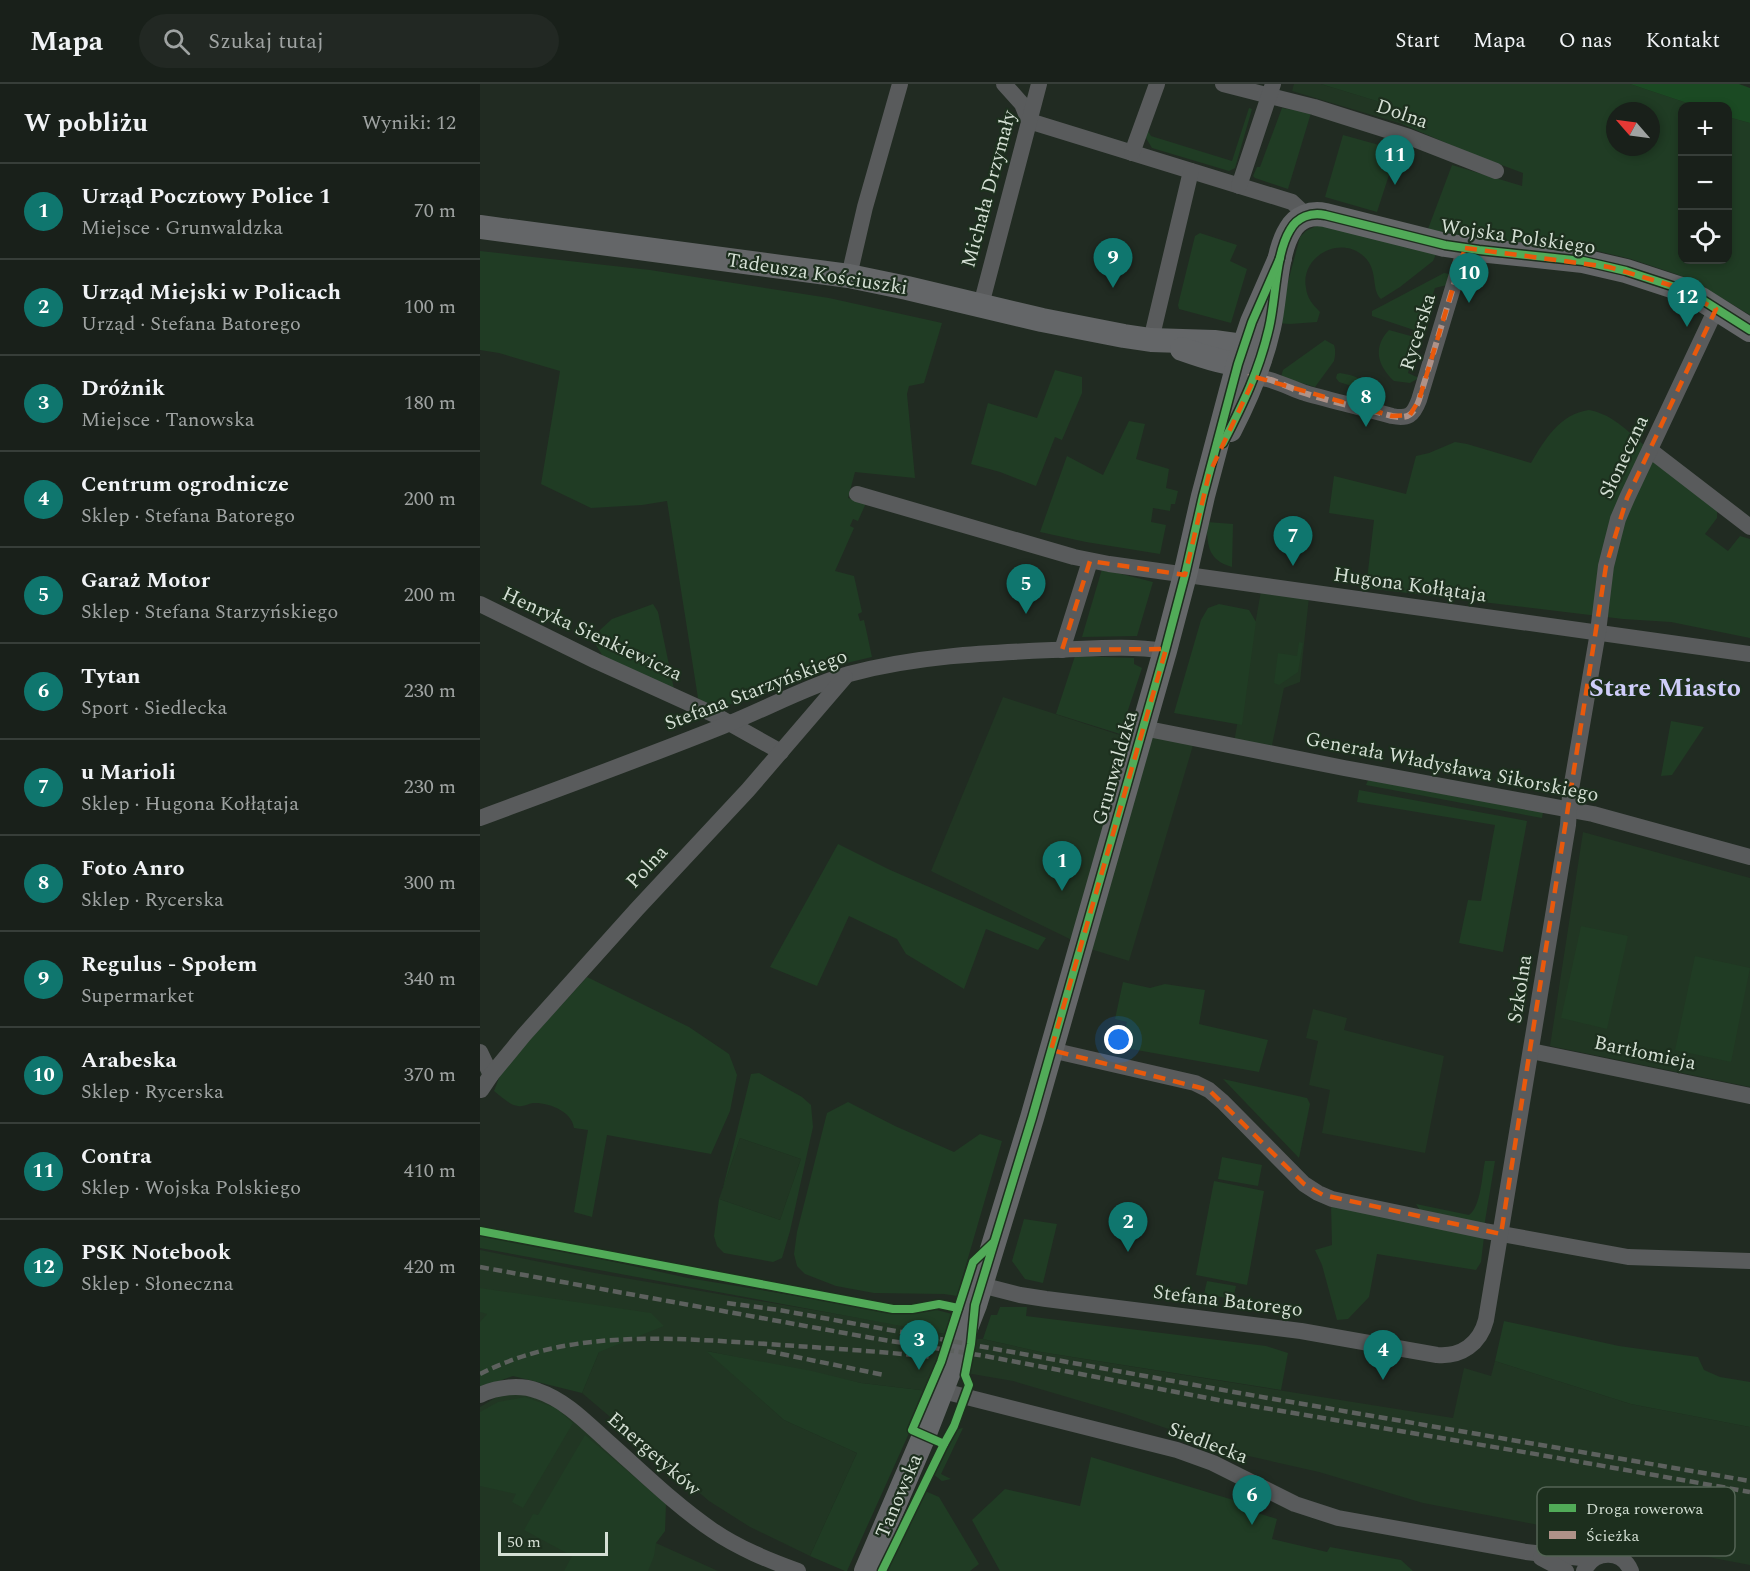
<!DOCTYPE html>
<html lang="pl">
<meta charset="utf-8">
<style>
body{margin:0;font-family:Spectral,serif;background:#222823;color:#f1f3f6}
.controls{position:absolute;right:18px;top:18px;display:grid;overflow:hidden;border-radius:12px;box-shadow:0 3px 9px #0003}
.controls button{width:54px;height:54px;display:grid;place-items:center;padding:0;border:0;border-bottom:2px solid #373e39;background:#19201a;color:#f1f3f6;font:30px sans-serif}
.compass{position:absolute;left:1126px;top:18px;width:54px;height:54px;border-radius:50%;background:#19201a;box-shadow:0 3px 9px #0003;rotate:298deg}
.scale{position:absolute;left:18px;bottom:15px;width:110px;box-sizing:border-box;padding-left:6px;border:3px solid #d4dfd4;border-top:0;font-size:16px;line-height:21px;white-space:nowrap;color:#d4dfd4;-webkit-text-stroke:4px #1d2f1e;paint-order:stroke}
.you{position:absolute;left:639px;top:956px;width:21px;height:21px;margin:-15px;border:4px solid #fff;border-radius:50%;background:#1a73e8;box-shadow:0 0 0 9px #1a73e833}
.badge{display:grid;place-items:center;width:39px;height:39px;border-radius:50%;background:#0f766e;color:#fff;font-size:20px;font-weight:700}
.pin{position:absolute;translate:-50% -50px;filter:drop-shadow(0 2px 3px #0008)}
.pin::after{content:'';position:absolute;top:32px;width:21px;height:18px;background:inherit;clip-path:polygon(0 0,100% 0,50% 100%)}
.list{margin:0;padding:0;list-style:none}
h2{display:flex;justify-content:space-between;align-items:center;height:78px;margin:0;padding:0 24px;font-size:26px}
h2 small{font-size:20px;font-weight:400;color:#9fa3a2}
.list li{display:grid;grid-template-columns:39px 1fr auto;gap:18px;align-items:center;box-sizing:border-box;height:96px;padding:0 24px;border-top:2px solid #373e39}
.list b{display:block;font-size:22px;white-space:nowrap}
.list p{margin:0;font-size:20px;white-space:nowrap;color:#9fa3a2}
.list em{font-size:20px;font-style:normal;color:#9fa3a2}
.icon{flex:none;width:33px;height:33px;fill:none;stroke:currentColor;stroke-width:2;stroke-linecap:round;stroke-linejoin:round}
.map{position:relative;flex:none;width:1270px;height:1487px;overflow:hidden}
header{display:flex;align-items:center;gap:36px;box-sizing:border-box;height:84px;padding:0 30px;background:#19201a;border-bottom:2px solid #373e39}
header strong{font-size:28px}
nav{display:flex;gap:33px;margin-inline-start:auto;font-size:21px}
.search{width:420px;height:54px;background:#222823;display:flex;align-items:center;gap:15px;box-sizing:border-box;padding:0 21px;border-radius:33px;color:#9fa3a2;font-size:22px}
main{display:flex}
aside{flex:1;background:#19201a}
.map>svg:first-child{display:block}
</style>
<header>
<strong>Mapa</strong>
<div class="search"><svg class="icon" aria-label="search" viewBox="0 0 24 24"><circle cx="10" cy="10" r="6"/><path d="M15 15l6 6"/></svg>Szukaj tutaj</div>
<nav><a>Start</a><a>Mapa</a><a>O nas</a><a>Kontakt</a></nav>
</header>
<main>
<aside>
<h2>W pobliżu<small>Wyniki: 12</small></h2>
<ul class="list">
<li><span class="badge">1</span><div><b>Urząd Pocztowy Police 1</b><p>Miejsce · Grunwaldzka</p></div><em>70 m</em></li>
<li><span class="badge">2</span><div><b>Urząd Miejski w Policach</b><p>Urząd · Stefana Batorego</p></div><em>100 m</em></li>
<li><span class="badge">3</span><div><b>Dróżnik</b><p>Miejsce · Tanowska</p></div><em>180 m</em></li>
<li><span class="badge">4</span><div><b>Centrum ogrodnicze</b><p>Sklep · Stefana Batorego</p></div><em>200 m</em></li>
<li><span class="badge">5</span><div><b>Garaż Motor</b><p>Sklep · Stefana Starzyńskiego</p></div><em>200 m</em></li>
<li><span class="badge">6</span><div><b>Tytan</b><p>Sport · Siedlecka</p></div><em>230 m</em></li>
<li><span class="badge">7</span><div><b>u Marioli</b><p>Sklep · Hugona Kołłątaja</p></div><em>230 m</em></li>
<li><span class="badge">8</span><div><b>Foto Anro</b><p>Sklep · Rycerska</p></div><em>300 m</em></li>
<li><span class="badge">9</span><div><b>Regulus - Społem</b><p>Supermarket</p></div><em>340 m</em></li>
<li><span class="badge">10</span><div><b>Arabeska</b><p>Sklep · Rycerska</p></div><em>370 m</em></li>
<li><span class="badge">11</span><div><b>Contra</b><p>Sklep · Wojska Polskiego</p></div><em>410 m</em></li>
<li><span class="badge">12</span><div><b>PSK Notebook</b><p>Sklep · Słoneczna</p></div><em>420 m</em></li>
</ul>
</aside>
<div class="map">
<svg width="1270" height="1487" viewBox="0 0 1270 1487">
<rect width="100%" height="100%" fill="#212b22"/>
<g fill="#213623">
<path d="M814 0H841L927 26 922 40 812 7Z"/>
<path d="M781 507 829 513 820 598 804 604 791 666 754 658Z"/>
<path d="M523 613 658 657 598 859 451 787Z"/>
<path d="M666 649 714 658 649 877 604 863Z"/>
<path d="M1103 748 1270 794V1003L1070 962Z"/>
<path d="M833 925 867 934 864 946 964 972 945 1069 842 1049 850 1006 829 1001 838 957 826 954Z"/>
<path d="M260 1054 321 1075 300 1136 239 1115Z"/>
<path d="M0 1166 115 1189 427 1242 487 1255H503L561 1268 973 1334 984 1284 1011 1292 1015 1277 1151 1320 1270 1343V1481L943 1419 839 1388 764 1371 645 1330 533 1297 457 1284 448 1307 381 1299 227 1267 304 1336 377 1369 330 1472 270 1443 229 1417 102 1309 119 1268 0 1238Z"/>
<path d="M20 1311H55L79 1322 186 1420 176 1459 238 1487H0V1323Z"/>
</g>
<g fill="#203c24" fill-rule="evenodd">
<path d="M841 0H1150L1216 22H1202V176H1248V33L1270 39V231L1222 202 1196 190 1151 175 1113 166 1086 162 1014 158 948 145 972 81 1042 102 1043 89 992 70 922 40 926 26ZM1135 27H1171V63H1135Z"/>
<path d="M769 24 772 25 755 84 749 87 672 64 666 54V44L671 52 752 77Z"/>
<path d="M802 24 831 29 808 105 775 94 773 92 777 83H780Z"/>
<path d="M863 51 917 66 897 128 845 113Z"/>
<path d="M838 141 957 168 953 177 920 203 901 215C890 205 900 184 881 170 857 152 820 174 826 204 827 214 833 221 840 228L837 238 810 240 797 239 820 153 826 147Z"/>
<path d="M720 149 757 161 750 177 767 185 751 239 699 225 698 221 715 152Z"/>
<path d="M0 167 170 186 349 214 462 239 444 299 429 302 427 310 435 394 375 388 368 414 386 419 378 437 373 435 370 442 374 444 355 487 374 492 382 528 378 530 380 537 384 536 392 573 341 585 233 627 218 614 187 417 162 421 111 424 61 400 80 287 19 269 0 266Z"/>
<path d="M964 189 970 190 967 201 955 204 940 248 892 232V227Z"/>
<path d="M909 246 938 254 928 289 939 294 930 299 914 297C898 282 892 264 909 246Z"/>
<path d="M845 256 854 261C856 267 855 272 854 277L835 303 801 293 803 286Z"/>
<path d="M575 286 602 293V309L582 356 575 353 556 402 520 388 491 380 508 319 557 334Z"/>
<path d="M860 289C881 292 894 301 900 322L893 320 891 308 859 298 856 294 857 290Z"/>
<path d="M1109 326C1135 331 1150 350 1170 366 1192 384 1214 400 1237 417V434L1225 450 1248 467 1260 452 1270 455V554L1191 538 1143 535 886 504 894 436 849 429 854 392 926 410 936 372 949 369 975 358 987 360 1051 379C1065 355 1080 330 1109 326Z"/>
<path d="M649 337 665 340 656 375 689 385 686 404 698 407 695 420H691L690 427 673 424 671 438 686 441 680 470 606 458 560 448 587 372 623 391Z"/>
<path d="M727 438 753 440 752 483C727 476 727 460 727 438Z"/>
<path d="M622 485 673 498 657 552 602 553Z"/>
<path d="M173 520 178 528 194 605 124 574 116 561 120 546 132 535Z"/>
<path d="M739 520 769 526 776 538 762 641 694 629 721 536 728 524Z"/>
<path d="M819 558 823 559 818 588 799 601 794 599 798 569 817 572Z"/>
<path d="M595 572 654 574V580L662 584 640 650 576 630Z"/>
<path d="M1191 637 1224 643 1192 691 1181 692Z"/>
<path d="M888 696 1063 728 1062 734 886 701Z"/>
<path d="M879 706 1047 737 1023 868 979 859 988 816 1001 817 1015 741 877 718Z"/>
<path d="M358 760 408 785 566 854 558 866 506 845 484 905 426 870 417 855 369 832 337 902 290 883Z"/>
<path d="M1101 842 1148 852 1127 945 1081 934Z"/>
<path d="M1215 872 1270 884 1251 978 1195 966Z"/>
<path d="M107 893 209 943 249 970 257 991 250 1027 231 1070 127 1051 112 1133 94 1128 108 1046 94 1044C92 1027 68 1018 53 1019 48 1020 43 1023 38 1022 29 1021 21 1012 14 1007L22 986Z"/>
<path d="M643 898 670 904 685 900 725 906 719 940 788 956 779 988 640 963 647 938 635 935Z"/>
<path d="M279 989 322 1013 331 1021 333 1043 310 1147 302 1174 293 1178 244 1169 237 1162 234 1152 239 1115 300 1136 321 1075 260 1054 243 1104 271 990Z"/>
<path d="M743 995 827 1014 830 1020 819 1074Z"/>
<path d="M368 1018 415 1042 474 1068 500 1050 522 1057 477 1212 464 1210 394 1209 356 1202 325 1190 317 1182 314 1170 317 1148 347 1029Z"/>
<path d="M742 1073 782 1081 778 1102 738 1095Z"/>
<path d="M1005 1077H1015L1004 1143 943 1131 936 1120 989 1131C1001 1123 1002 1090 1005 1077Z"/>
<path d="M734 1097 784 1107 767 1201 716 1191Z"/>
<path d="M851 1121 1004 1153 1001 1178 996 1186 897 1170 889 1213 868 1235 857 1236 842 1181 835 1166 852 1161Z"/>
<path d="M544 1135 577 1140 563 1199 545 1195 532 1177Z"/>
<path d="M0 1151 38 1157 208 1194 420 1229 453 1225 472 1230 465 1250 0 1164Z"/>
<path d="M727 1197 756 1202 753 1215 724 1210Z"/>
<path d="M0 1204 171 1229 184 1242 119 1268 102 1309 33 1292 0 1304V1238L7 1230 0 1228Z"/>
<path d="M520 1223H547L546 1232 786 1262 808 1269 801 1306 561 1268 503 1255 511 1231H517Z"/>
<path d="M1024 1237 1139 1262 1218 1273 1224 1286 1240 1293 1270 1298V1343L1151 1320 1015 1277Z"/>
<path d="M226 1267 332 1287 381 1299 448 1307 367 1487H365L330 1472 377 1369 304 1336Z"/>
<path d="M45 1313 76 1324 93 1339 43 1424 32 1418 36 1410 0 1402V1328L18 1318Z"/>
<path d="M483 1344 461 1390 471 1395 462 1397 453 1390 474 1346Z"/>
<path d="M105 1351 186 1420 185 1447 176 1459 174 1472 168 1487H84L92 1472 44 1446 53 1430 58 1431Z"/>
<path d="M611 1373 760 1418 759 1423 797 1435 792 1455 847 1468 850 1463 921 1476 933 1487H520L492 1436 525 1405 600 1422Z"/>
<path d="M445 1407 459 1413 499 1480 490 1487H407Z"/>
</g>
<path fill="#1b4a23" d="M1150 0H1259L1270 4V39L1248 33V22H1216Z"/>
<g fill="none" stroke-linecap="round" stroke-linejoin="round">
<g stroke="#595b5c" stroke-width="16">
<path d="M524 0 542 20 549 37 812 118 827 132"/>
<path d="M743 0 834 23 929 53 1016 87"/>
<path d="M652 69 677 0"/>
<path d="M759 102 793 0"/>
<path d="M369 192 385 123 420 0"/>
<path d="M501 221 559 0"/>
<path d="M671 256 711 87"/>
<path d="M766 294C785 290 807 303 825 309 853 317 883 324 912 332 928 335 933 332 939 316L985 164"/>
<path d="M1170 366 1270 443"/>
<path d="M377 410 594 473 629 480 1270 570"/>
<path d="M0 520 116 577 235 631 301 668"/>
<path d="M582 566 610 477"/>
<path d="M663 644 864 684 1113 730 1270 773"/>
<path d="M0 734C81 704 163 674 243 642 284 626 327 602 369 590 436 572 503 569 572 566 609 565 648 561 685 567"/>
<path d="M571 966 715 999 729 1006 743 1018 824 1100 838 1109 852 1115 1005 1147 1148 1173 1270 1177"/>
<path d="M1051 967 1270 1012"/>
<path d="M0 968 11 991"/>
<path d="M1 1006 11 991 44 951 157 825 268 706 365 593"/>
<path d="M501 1201 540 1211 566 1215 821 1247 957 1271C981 1273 1000 1260 1006 1236L1088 741 1090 711 1118 548 1126 482 1138 435 1147 414 1236 225"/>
<path d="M463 1307 697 1366 733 1379 815 1420 858 1434 1046 1468 1101 1474 1122 1471"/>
<path d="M0 1311C17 1303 40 1300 58 1307 85 1316 106 1338 127 1357 161 1387 194 1420 232 1446 258 1464 288 1476 318 1487"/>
<path d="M1061 1474 1086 1487"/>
<path d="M1104 1487C1114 1466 1142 1465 1151 1487"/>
</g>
<g stroke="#646668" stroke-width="24">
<path d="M0 143 369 192 427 204 562 236 644 252 671 256 734 258 763 262 775 267 780 275"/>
<path d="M702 265C719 271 756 284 773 280"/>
<path d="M750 346C767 313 781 280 789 244 796 215 795 170 810 146 817 133 831 128 845 131L965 161 999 166 1103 177 1146 187 1201 205 1221 215 1270 246"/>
<path d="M386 1487 444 1352 495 1221 552 1034 685 567 705 491 723 412 758 280 772 238 800 174"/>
</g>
<g stroke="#5d615e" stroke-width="4.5" stroke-dasharray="9 4.5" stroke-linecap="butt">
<path d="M0 1183 392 1254 505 1272 749 1318 1061 1371 1270 1408"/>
<path d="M247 1219 299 1226 765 1310 1270 1397"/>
<path d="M287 1267 404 1291"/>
<path d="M0 1290C90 1244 191 1254 288 1260 343 1264 398 1267 452 1273"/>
</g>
<path stroke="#af9288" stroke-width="6" stroke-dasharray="12 6" stroke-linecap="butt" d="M768 293C786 291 805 302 821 308 851 318 882 324 912 332 928 335 933 332 939 316L985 164"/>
<defs>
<g id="cycleway">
<path d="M743 359C763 320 779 287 789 244 796 215 795 171 810 146 817 133 831 128 845 131L965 161 999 166 1103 177 1146 187 1201 205 1221 215 1270 246"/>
<path d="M0 1147 413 1225H432L459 1220 478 1224"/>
<path d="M464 1360 432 1346 461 1278 493 1178 513 1159"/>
<path d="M402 1487 464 1360 474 1342 489 1301 485 1291 491 1260 495 1221 552 1034 685 567 705 491 723 412 758 280 772 238 800 174"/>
</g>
</defs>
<use href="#cycleway" stroke="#1d2f1e" stroke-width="11"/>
<use href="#cycleway" stroke="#51ab58" stroke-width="8"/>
</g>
<path fill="none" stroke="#e8590c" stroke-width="4.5" stroke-dasharray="12 8" stroke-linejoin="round" d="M985 164 1129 183 1190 201 1236 225 1147 414 1126 482 1021 1150 843 1111 824 1100 729 1006 571 966 686 565 582 566 610 477 705 491 729 390 775 293 912 332 930 331 939 316Z"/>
<g text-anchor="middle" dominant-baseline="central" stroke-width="4.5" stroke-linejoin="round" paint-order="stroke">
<g font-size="20" fill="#d4dfd4" stroke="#1d2f1e">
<text transform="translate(922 30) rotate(19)">Dolna</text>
<text transform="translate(509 105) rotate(-75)">Michała Drzymały</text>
<text transform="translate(1038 153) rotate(8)">Wojska Polskiego</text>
<text transform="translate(337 190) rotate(9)">Tadeusza Kościuszki</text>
<text transform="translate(938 248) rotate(-73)">Rycerska</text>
<text transform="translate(1144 373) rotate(-65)">Słoneczna</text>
<text transform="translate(930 501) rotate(8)">Hugona Kołłątaja</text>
<text transform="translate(112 550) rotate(25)">Henryka Sienkiewicza</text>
<text transform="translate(276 606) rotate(-21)">Stefana Starzyńskiego</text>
<text transform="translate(972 683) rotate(11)">Generała Władysława Sikorskiego</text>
<text transform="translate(635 684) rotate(-74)">Grunwaldzka</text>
<text transform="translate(167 783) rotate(-47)">Polna</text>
<text transform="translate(1040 905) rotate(-81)">Szkolna</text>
<text transform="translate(1165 969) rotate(12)">Bartłomieja</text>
<text transform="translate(748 1217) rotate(7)">Stefana Batorego</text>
<text transform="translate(728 1359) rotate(21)">Siedlecka</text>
<text transform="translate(174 1370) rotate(41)">Energetyków</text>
<text transform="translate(419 1412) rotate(-67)">Tanowska</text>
</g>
<g font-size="26" font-weight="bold" fill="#cfcdf9" stroke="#1d2f1e">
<text x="1185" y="604">Stare Miasto</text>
</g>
</g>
<rect x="1057" y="1403" width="198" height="69" rx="9" fill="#1d2f1e" stroke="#546455" stroke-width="1.5"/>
<rect x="1069" y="1420" width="27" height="8" fill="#51ab58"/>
<rect x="1069" y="1447" width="27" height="8" fill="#af9288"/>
<g font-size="16" fill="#d4dfd4">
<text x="1106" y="1430">Droga rowerowa</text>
<text x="1106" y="1457">Ścieżka</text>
</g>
</svg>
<div class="controls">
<button>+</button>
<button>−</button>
<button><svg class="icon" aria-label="locate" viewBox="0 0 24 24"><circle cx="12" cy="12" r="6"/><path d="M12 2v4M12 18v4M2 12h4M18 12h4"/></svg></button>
</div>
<svg class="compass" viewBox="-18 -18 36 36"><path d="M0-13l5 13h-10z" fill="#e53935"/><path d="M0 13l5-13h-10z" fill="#9fa3a2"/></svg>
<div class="scale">50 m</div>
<div class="you"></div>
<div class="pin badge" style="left:582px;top:807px">1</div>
<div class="pin badge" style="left:648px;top:1168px">2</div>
<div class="pin badge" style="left:439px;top:1286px">3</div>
<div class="pin badge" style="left:903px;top:1296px">4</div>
<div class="pin badge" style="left:546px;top:530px">5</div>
<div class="pin badge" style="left:772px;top:1441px">6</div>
<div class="pin badge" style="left:813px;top:482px">7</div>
<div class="pin badge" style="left:886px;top:343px">8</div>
<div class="pin badge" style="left:633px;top:204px">9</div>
<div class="pin badge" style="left:989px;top:219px">10</div>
<div class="pin badge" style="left:915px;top:101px">11</div>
<div class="pin badge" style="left:1207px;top:243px">12</div>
</div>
</main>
